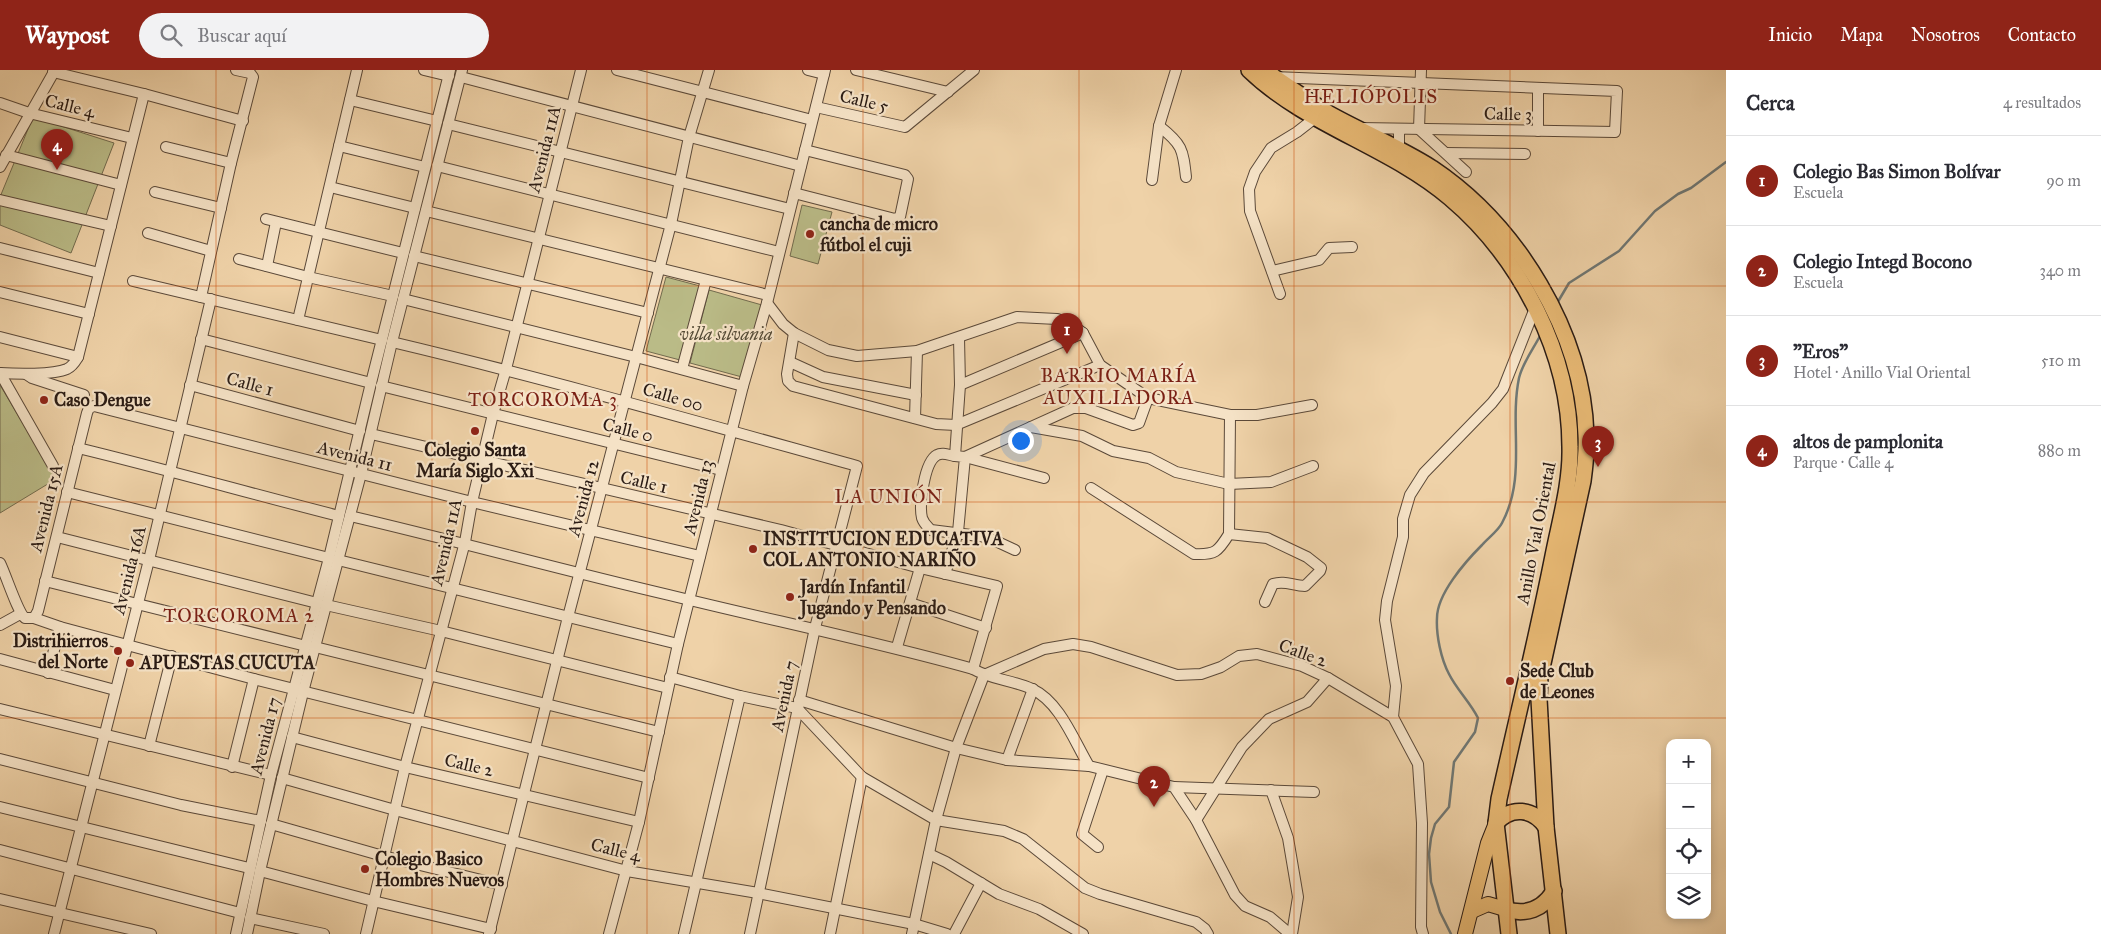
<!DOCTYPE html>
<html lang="es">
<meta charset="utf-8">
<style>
body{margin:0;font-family:"IM FELL Great Primer",serif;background:#f2f2f3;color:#2b2b33}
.controls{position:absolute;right:15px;bottom:15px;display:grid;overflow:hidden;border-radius:10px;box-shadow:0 2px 8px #0003}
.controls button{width:45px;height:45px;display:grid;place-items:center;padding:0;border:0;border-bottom:1px solid #e1e1e2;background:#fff;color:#2b2b33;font:25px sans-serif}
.you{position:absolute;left:1020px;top:370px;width:18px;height:18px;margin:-12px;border:4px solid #fff;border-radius:50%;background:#1a73e8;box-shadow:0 0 0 8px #1a73e833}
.badge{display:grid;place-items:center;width:32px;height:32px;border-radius:50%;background:#8f2418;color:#fff;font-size:16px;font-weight:700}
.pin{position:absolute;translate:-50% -41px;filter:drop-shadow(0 1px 2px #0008)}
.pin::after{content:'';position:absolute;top:26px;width:18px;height:15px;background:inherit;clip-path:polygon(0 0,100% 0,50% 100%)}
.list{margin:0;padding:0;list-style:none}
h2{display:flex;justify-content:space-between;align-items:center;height:65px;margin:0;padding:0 20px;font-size:21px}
h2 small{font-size:16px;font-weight:400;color:#7c7c81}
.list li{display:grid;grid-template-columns:32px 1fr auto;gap:15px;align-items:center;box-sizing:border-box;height:90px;padding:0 20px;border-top:1px solid #e1e1e2}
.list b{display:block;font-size:19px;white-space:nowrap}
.list p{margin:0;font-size:16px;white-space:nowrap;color:#7c7c81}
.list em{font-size:16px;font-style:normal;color:#7c7c81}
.icon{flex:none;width:28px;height:28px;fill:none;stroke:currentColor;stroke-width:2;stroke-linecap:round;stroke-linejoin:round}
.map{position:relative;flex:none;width:1726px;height:864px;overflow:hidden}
header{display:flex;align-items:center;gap:30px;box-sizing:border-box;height:70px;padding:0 25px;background:#8f2418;color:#fff}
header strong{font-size:24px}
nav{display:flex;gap:28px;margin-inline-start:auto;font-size:18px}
.search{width:350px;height:45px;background:#f2f2f3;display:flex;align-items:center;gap:12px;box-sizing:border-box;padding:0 18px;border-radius:28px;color:#7c7c81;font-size:19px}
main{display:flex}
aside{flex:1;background:#fff}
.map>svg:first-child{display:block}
</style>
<header>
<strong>Waypost</strong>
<div class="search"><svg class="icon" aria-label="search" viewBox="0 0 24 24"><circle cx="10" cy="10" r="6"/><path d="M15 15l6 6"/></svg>Buscar aquí</div>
<nav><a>Inicio</a><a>Mapa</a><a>Nosotros</a><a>Contacto</a></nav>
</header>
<main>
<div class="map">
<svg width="1726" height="864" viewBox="0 0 1726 864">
<rect width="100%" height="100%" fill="#efd2a8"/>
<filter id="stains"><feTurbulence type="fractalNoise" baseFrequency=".004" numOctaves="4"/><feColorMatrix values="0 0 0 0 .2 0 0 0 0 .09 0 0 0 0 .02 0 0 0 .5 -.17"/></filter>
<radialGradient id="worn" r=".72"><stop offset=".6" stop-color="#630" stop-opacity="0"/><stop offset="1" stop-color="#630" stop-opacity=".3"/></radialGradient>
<g fill="#babb87" stroke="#726b4e">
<path d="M33 47 114 73 71 183 0 155V127Z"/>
<path d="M802 135 832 142 818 194 790 186Z"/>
<path d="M666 207 700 216 680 290 646 281Z"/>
<path d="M709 220 762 235 742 307 690 293Z"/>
<path d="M0 315 56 409 0 443Z"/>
</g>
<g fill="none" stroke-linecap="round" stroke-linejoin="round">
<g stroke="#707773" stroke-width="2.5">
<path d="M1556 235 1569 213 1619 181 1655 141 1678 124 1691 118 1726 92"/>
<path d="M1451 864 1440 842 1431 812 1429 784 1431 768 1435 754 1449 737 1454 692 1475 662 1478 648C1470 632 1457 620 1449 604 1441 589 1436 565 1437 548 1437 524 1465 492 1482 475 1488 468 1498 461 1502 453 1527 406 1509 357 1519 308 1523 292 1534 278 1541 264"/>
</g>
<defs>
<g id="minor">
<path d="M424 0 449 6"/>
<path d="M617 0 812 50"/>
<path d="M808 0 824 4"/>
<path d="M856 0 948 22"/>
<path d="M1421 0 1419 59 1466 102"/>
<path d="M53 2 144 24 243 51"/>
<path d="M461 7 801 96"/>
<path d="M1274 7 1617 21 1615 62 1359 58"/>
<path d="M350 30 437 51"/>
<path d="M0 33 29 43 132 68"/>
<path d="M816 37 905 57 974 0"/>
<path d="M448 54 790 139"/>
<path d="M1159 56C1182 74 1183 79 1186 107"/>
<path d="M1538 61V18"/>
<path d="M339 76 425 97"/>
<path d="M166 77 231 93"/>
<path d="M1399 79V63L1401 59"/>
<path d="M1446 83 1525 84"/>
<path d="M6 85 121 115"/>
<path d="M437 96 779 182"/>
<path d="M0 97 55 0"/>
<path d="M1152 110 1159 56 1176 0"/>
<path d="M330 117 415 138"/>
<path d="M155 122 221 138"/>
<path d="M794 123 895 149 900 147 908 109 905 105 805 80"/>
<path d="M0 130 111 156"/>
<path d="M426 141 768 225"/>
<path d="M266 149 403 183"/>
<path d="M148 163 211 181"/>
<path d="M0 178 99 203"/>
<path d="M414 186 648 243"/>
<path d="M239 189 308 207 393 226"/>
<path d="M267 196 276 152"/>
<path d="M1272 201 1319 190 1329 178 1352 177"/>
<path d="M133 211 382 270"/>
<path d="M0 222 89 244"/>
<path d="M1280 224 1250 141 1249 119 1255 102 1271 78 1297 62 1315 48"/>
<path d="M201 227 231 93 253 7 250 3 236 0"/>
<path d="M403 229 636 287 743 316"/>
<path d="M767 233 783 254 794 263 828 280 857 286 917 281 1017 247 1057 249 1071 254 1083 263 1100 295 1148 328 1230 345H1257L1312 335"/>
<path d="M298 250 357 0"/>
<path d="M794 263 787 304 788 311 793 316 936 354 956 355 1100 295"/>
<path d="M0 267 78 287"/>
<path d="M201 269 371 313"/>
<path d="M392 272C548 309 702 353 857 396L815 558 750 864"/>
<path d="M790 292 823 307 916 325"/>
<path d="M682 299 706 210"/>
<path d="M0 303C16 304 53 305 67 299 73 296 75 292 78 287L144 24"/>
<path d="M0 303 53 396"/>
<path d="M26 304 32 308 84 325"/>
<path d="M190 315 360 361"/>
<path d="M960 315 1083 263"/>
<path d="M381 316 721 400"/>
<path d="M915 348 917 281"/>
<path d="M1031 357 1082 366 1113 381 1149 388 1176 402 1229 414 1271 412 1313 396"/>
<path d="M371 364 781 460 920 498 997 516 973 599"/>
<path d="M78 378C165 399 252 424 339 446"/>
<path d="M955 386C949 385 942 382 937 385 924 392 919 435 922 448 924 454 927 456 931 460L987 467 1015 480"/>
<path d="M1044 408 965 387 1073 338H1086L1133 355 1139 353 1148 328"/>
<path d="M1091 418 1194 484C1215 485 1218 482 1229 464L1230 345"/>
<path d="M67 422 329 488"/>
<path d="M350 446C457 471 562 500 669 525 770 550 873 571 973 599 992 610 1013 610 1032 619 1060 632 1074 671 1089 696L1174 717 1196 750 1235 825 1245 836 1270 847 1290 864"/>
<path d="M1229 464 1267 468 1307 487 1321 498 1320 501 1305 516C1293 516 1285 510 1273 514L1265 532"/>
<path d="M57 467 317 533"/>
<path d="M338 490 678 574"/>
<path d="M0 493C6 505 18 543 25 548H34L60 557 254 609 649 708"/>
<path d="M945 504 958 462 965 387 955 386 960 315 959 268"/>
<path d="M45 511 306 576"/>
<path d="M910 533 986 558"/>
<path d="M326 535 441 561 668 618"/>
<path d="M34 548 38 541 87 343 89 338 94 336 472 432 700 486"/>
<path d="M0 555 20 544"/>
<path d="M315 577 659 662"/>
<path d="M897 577 920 498"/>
<path d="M0 589 115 620"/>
<path d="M48 603 60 557"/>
<path d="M670 607 740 626 797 638 862 707 936 750 1004 761 1023 769 1085 818 1100 824 1196 852 1205 859 1208 864"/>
<path d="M799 630 956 678 1007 690 1089 696"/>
<path d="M0 639 271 705"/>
<path d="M1393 647 1396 616 1385 550 1387 531 1403 467V449L1410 425 1424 403 1492 333 1503 319 1535 238"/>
<path d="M292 667 405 697 639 752"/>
<path d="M149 676 172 586"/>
<path d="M0 689 181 735 261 751"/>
<path d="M1007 690 1033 619"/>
<path d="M232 697 254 609"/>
<path d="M282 708 395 740 627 801 758 823 914 854 947 864"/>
<path d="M1174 717 1314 722"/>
<path d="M1271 720 1288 768 1298 827 1292 864"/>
<path d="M0 737 249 798"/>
<path d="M1196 750 1242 677 1269 649 1307 632 1328 608"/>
<path d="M271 754 383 786 502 815"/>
<path d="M1098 777 1082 764 1103 700"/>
<path d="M0 780 240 843"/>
<path d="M929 784 946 792 999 824 1039 839 1083 864"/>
<path d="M260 801 373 831 491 859"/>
<path d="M0 829 151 864"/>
<path d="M250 848 324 864"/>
<path d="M54 864 149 490 211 229"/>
<path d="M236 864 271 705 329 488 371 313 450 0"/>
<path d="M247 864 260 801 303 622 361 404 392 272 462 0"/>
<path d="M366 864 405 697 465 472 472 432 493 344 506 299 581 0"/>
<path d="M489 864 568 547 671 154 689 67 709 0"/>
<path d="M609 864 639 752 678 574 743 316 767 233 825 0"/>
<path d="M684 864 740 626"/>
<path d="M830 864 862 707"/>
<path d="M912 864 936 750 956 678 984 605 1044 579 1073 574 1091 577 1177 605 1201 604 1221 597 1239 586 1257 584 1302 596 1328 608 1393 647 1418 694 1422 753 1421 857 1423 864"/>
<path d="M954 864 981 813"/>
</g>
<g id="major">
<path d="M1472 841 1488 834 1505 839"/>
<path d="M1465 864 1488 773 1496 753"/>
</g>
<g id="highway">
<path d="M1249 0C1307 56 1389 76 1450 128 1521 188 1570 284 1570 377 1571 413 1560 450 1553 486 1537 567 1517 648 1499 729L1496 753 1509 864"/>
<path d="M1267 0 1274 7C1292 19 1310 32 1328 43 1362 62 1399 77 1432 98 1517 155 1583 262 1586 365 1587 381 1585 396 1583 411L1540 607 1539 629 1546 757 1558 864"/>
<path d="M1496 753C1511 736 1533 738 1546 757"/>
<path d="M1505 839C1526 846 1543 839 1554 821"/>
</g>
</defs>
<use href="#minor" stroke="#5b4939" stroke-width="12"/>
<use href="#major" stroke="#2a1b14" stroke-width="16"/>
<use href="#highway" stroke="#2a1b14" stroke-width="18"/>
<use href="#minor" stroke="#f5e2c6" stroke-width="10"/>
<use href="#major" stroke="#e8b974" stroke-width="14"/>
<use href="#highway" stroke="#e8b974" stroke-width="15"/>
</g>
<path fill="none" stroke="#cc500d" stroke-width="1" stroke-opacity="0.55" d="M216 0V864M432 0V864M647 0V864M863 0V864M1079 0V864M1294 0V864M1510 0V864M0 216H1726M0 432H1726M0 648H1726"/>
<g fill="#8f2418" stroke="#f5e2c6" stroke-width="2">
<circle cx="810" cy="164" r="5"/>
<circle cx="44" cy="330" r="5"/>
<circle cx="475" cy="361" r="5"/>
<circle cx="753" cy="479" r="5"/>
<circle cx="790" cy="527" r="5"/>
<circle cx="118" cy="581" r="5"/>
<circle cx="130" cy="593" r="5"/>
<circle cx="1510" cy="611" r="5"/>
<circle cx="365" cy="799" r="5"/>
</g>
<g text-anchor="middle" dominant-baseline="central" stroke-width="4.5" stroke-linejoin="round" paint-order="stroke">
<g font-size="18" fill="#2a1b14" stroke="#f5e2c6">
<text transform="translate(864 31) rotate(13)">Calle 5</text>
<text transform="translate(70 36) rotate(14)">Calle 4</text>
<text transform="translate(1508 44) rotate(1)">Calle 3</text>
<text transform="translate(544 79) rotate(-76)">Avenida 11A</text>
<text transform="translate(250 314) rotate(15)">Calle 1</text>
<text transform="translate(673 327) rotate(16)">Calle 00</text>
<text transform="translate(628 360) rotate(14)">Calle 0</text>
<text transform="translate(355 386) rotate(14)">Avenida 11</text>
<text transform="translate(644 412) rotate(13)">Calle 1</text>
<text transform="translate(698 427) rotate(-76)">Avenida 13</text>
<text transform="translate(583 428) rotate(-75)">Avenida 12</text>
<text transform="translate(46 438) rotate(-76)">Avenida 15A</text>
<text transform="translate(1536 463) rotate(-79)">Anillo Vial Oriental</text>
<text transform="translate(446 472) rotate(-77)">Avenida 11A</text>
<text transform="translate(129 500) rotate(-76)">Avenida 16A</text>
<text transform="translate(1303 583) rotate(20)">Calle 2</text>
<text transform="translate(784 626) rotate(-78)">Avenida 7</text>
<text transform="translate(265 666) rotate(-76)">Avenida 17</text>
<text transform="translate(469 695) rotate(13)">Calle 2</text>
<text transform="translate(616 780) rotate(14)">Calle 4</text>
</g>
<g font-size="18" font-weight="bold" fill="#2a1b14" stroke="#f5e2c6" text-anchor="start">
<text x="820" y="154">cancha de micro<tspan x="820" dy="21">fútbol el cuji</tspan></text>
<text x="54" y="330">Caso Dengue</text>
<text x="475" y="380" text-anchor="middle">Colegio Santa<tspan x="475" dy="21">María Siglo Xxi</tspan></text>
<text x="763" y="469">INSTITUCION EDUCATIVA<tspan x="763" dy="21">COL ANTONIO NARIÑO</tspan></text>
<text x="800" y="517">Jardín Infantil<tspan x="800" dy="21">Jugando y Pensando</tspan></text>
<text x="108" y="571" text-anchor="end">Distrihierros<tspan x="108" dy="21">del Norte</tspan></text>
<text x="140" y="593">APUESTAS CUCUTA</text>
<text x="1520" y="601">Sede Club<tspan x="1520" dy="21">de Leones</tspan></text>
<text x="375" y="789">Colegio Basico<tspan x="375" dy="21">Hombres Nuevos</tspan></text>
</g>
<g font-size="18" font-style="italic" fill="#554b36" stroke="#f5e2c6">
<text x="726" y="264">villa silvania</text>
</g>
<g font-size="19" letter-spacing="1" fill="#7a1f14" stroke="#f5e2c6">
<text x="1371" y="26">HELIÓPOLIS</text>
<text x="1119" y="305">BARRIO MARÍA<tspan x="1119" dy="22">AUXILIADORA</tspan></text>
<text x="543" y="329">TORCOROMA 3</text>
<text x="889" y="426">LA UNIÓN</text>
<text x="239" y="545">TORCOROMA 2</text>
</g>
</g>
<rect width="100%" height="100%" filter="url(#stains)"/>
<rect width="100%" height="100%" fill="url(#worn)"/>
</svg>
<div class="controls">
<button>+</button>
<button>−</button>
<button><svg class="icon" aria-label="locate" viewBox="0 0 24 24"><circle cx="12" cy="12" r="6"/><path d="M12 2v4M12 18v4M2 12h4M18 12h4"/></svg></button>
<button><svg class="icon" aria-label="layers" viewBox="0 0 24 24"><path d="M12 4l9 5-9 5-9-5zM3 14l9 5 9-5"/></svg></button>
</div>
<div class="you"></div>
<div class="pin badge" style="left:1067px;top:284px">1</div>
<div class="pin badge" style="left:1154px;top:737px">2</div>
<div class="pin badge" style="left:1598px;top:397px">3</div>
<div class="pin badge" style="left:57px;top:100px">4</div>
</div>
<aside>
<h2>Cerca<small>4 resultados</small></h2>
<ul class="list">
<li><span class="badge">1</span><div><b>Colegio Bas Simon Bolívar</b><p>Escuela</p></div><em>90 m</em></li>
<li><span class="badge">2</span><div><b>Colegio Integd Bocono</b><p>Escuela</p></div><em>340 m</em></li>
<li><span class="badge">3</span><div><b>&quot;Eros&quot;</b><p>Hotel · Anillo Vial Oriental</p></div><em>510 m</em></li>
<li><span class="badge">4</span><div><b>altos de pamplonita</b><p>Parque · Calle 4</p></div><em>880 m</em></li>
</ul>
</aside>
</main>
